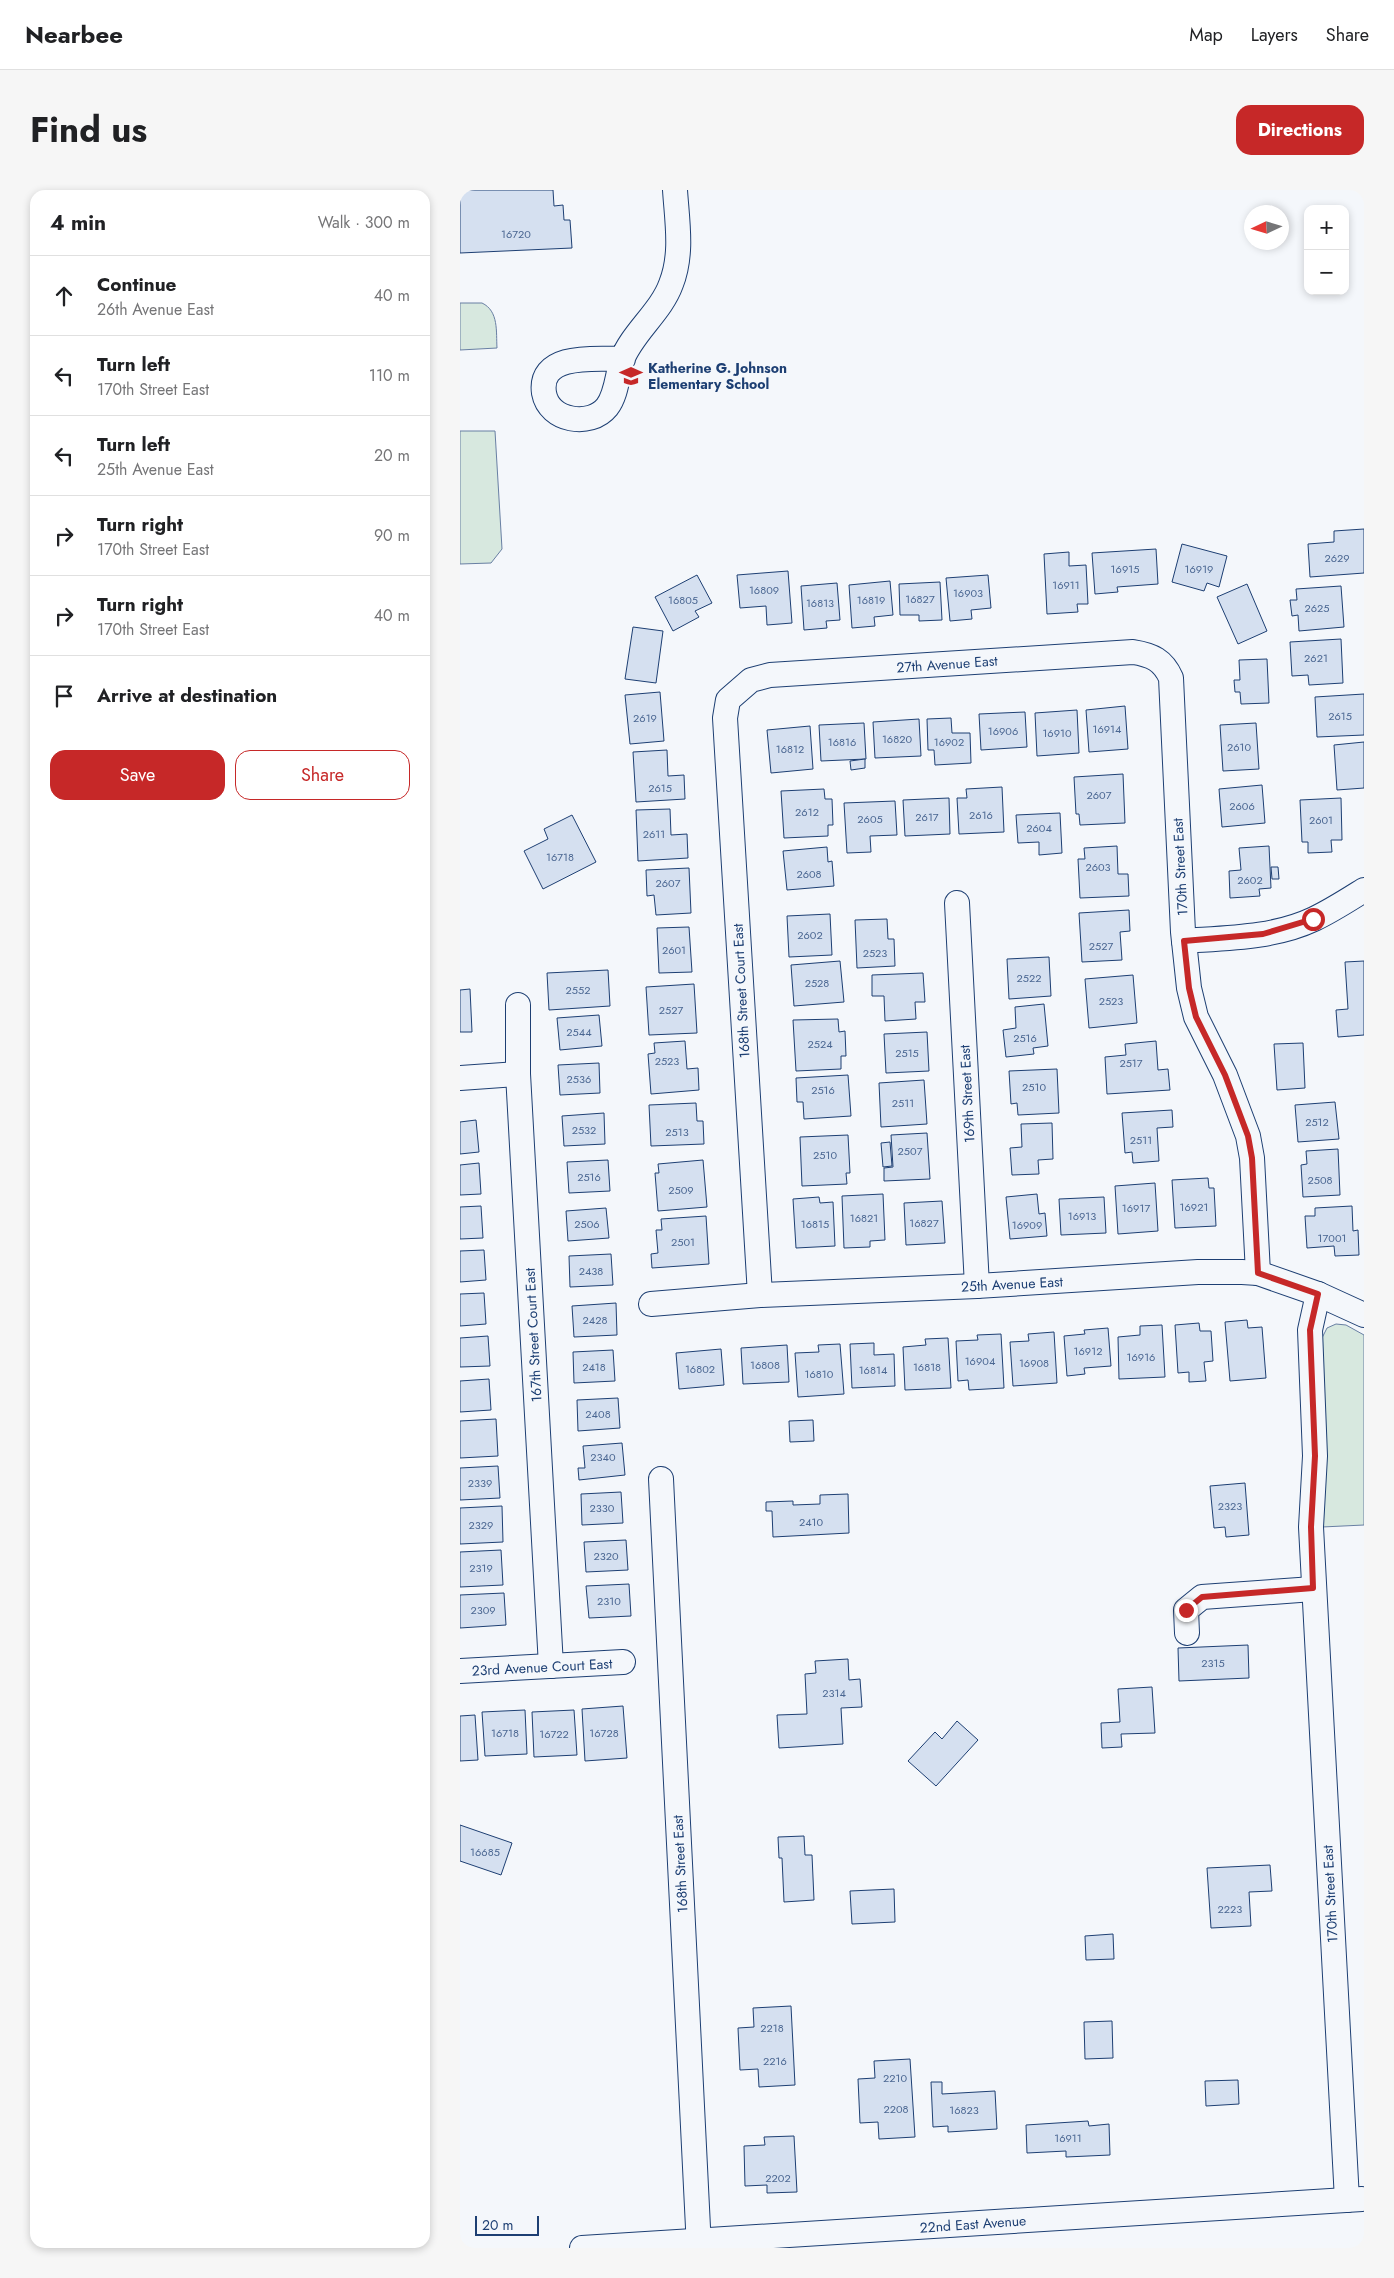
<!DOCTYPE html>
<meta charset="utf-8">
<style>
body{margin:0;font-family:Jost,sans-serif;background:#f6f6f6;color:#202124}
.controls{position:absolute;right:15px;top:15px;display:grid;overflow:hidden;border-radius:10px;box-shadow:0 2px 8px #0003}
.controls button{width:45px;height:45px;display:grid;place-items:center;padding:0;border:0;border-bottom:1px solid #e0e0e0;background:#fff;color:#202124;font:25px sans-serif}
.compass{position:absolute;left:784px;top:15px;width:45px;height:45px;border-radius:50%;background:#fff;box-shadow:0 2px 8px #0003;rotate:266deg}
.scale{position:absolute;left:15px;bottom:12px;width:64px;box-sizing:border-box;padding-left:5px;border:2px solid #1d3f73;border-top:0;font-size:14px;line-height:18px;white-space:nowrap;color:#1d3f73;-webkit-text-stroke:4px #f4f7fb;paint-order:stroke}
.stop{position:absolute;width:15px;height:15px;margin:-11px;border:4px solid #c62828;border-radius:50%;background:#fff}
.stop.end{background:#c62828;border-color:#fff;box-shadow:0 1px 5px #0008}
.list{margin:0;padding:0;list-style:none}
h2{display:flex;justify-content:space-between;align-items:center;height:65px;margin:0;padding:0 20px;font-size:21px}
h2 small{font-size:16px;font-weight:400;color:#757577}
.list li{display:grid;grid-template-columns:32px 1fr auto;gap:15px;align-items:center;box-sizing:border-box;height:80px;padding:0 20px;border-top:1px solid #e0e0e0}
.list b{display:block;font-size:19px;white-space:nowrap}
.list p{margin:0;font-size:16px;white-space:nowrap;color:#757577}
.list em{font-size:16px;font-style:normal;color:#757577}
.actions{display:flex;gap:10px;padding:15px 20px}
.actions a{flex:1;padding:11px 0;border:1px solid #c62828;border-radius:15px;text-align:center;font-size:18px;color:#c62828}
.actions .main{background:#c62828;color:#fff}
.icon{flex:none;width:28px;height:28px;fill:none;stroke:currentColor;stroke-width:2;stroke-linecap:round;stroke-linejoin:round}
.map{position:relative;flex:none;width:904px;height:2058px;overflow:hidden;border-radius:15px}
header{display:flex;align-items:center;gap:30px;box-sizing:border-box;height:70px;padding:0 25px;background:#fff;border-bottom:1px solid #e0e0e0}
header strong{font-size:24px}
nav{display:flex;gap:28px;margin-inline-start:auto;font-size:18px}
.intro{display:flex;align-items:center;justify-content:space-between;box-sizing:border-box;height:120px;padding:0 30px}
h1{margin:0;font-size:35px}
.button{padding:12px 22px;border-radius:15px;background:#c62828;color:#fff;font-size:18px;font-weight:700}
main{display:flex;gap:30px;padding:0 30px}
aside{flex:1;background:#fff;border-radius:15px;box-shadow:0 2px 8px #0003}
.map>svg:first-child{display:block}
</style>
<header>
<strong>Nearbee</strong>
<nav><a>Map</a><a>Layers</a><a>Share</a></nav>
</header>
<div class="intro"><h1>Find us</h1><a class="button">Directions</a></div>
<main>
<aside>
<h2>4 min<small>Walk · 300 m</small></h2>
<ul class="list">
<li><svg class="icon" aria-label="ahead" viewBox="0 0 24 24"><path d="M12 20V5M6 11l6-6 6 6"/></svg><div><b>Continue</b><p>26th Avenue East</p></div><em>40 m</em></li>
<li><svg class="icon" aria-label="left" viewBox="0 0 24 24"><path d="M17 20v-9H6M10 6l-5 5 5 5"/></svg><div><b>Turn left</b><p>170th Street East</p></div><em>110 m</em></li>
<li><svg class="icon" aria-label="left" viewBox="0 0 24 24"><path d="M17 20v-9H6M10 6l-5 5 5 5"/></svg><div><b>Turn left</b><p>25th Avenue East</p></div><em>20 m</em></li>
<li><svg class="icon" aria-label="right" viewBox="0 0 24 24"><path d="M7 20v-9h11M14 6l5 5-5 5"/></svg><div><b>Turn right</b><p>170th Street East</p></div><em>90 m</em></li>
<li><svg class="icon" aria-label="right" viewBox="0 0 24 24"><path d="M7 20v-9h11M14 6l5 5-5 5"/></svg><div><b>Turn right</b><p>170th Street East</p></div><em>40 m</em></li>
<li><svg class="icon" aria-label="arrive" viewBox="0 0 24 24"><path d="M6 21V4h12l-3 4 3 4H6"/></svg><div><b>Arrive at destination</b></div></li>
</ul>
<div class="actions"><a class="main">Save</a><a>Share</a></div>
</aside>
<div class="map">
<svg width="904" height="2058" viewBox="0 0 904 2058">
<rect width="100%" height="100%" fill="#f4f7fb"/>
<g fill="#d7e8df" stroke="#687fa3">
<path d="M22 113C39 121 36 142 37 158L0 160V113Z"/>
<path d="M0 241H35L42 359 31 373 0 374Z"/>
<path d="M876 1134 886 1135 904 1145V1335L862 1337 861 1150 867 1138Z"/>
</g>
<g fill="#d5e0f0" stroke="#1d3f73">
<path d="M0 0H93L94 16 103 15 104 30H110L112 58 0 63Z"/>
<path d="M904 339V383L850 387 848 354 874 352V341Z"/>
<path d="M722 354 767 366 759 397 747 393 744 401 712 392Z"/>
<path d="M696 359 698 394 657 397 658 402 635 404 632 363Z"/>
<path d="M609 362V376L626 375 628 414H617L618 422 587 424 584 364Z"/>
<path d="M328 381 332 433 307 435 306 416 280 418 277 385Z"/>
<path d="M237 385 252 413 235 421 239 427 213 441 195 407Z"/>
<path d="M528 385 531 418 511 420 512 429 490 431 486 388Z"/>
<path d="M430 391 433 425 414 427 415 436 392 438 389 395Z"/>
<path d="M480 392 482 430 459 431V425H440L439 394Z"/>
<path d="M377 393 380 430 366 431 367 438 344 440 341 396Z"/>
<path d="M787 394 807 441 778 454 757 407Z"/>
<path d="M881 396 884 437 839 441 838 425 832 426 830 410H837L836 399Z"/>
<path d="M173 437 203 441 196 493 165 489Z"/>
<path d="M881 449 883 493 849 495 848 485 832 486 830 452Z"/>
<path d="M807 469 809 513 781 514 780 502H775L774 490H780L779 470Z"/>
<path d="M200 502 204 551 170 554 165 505Z"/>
<path d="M904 504V545L857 547 855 507Z"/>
<path d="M665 516 668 559 629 562 626 520Z"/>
<path d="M617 520 619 563 577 566 575 523Z"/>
<path d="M565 522 567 557 521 560 519 524Z"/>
<path d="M491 528 492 543H510L511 573 475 575 474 560H468L467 529Z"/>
<path d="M459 529 461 566 415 568 413 532Z"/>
<path d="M404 533 406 569 361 571 359 535Z"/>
<path d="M796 533 799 579 763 581 760 535Z"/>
<path d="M350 536 353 579 311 583 307 540Z"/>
<path d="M904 552V598L877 600 874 555Z"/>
<path d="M207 560 208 586 224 585 225 609 176 612 173 562Z"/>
<path d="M405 569V578L391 580 390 571Z"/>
<path d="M663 584 665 633 620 635 619 624H616L614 587Z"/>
<path d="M802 595 805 633 762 637 759 599Z"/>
<path d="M542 597 544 642 499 644 497 608H507L506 599Z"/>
<path d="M364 599 365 609H372L373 635H368V646L324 648 321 601Z"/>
<path d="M489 608 490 644 445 646 443 610Z"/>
<path d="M881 608 882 650H871L872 662 848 663V652H842L840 610Z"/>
<path d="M435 611 437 645 410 646 411 662 387 663 384 613Z"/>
<path d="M210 619 211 645 227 644 228 668 178 671 176 620Z"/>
<path d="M600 623 602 663 579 665V652L558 653 556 625Z"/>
<path d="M112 625 136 672 83 699 64 661 88 649 84 639Z"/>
<path d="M657 656 658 684H668L669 706 620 708 618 669H625L624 658Z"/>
<path d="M809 656 811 698 799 699 800 706 770 708 769 681 781 680 779 658Z"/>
<path d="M367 657 368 672 372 671 374 696 327 700 323 661Z"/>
<path d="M811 677H818L819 689H812Z"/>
<path d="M229 678 231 723 196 725 194 705 187 706 186 680Z"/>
<path d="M669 720 670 741 660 742 662 770 622 772 619 723Z"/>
<path d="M370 724 372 765 329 767 327 726Z"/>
<path d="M427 729 428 749H434L435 776 397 778 395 730Z"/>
<path d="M229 737 232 782 199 783 197 738Z"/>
<path d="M589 767 591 806 549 809 547 769Z"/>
<path d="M380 771 384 812 334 816 331 775Z"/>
<path d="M904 771V845L878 847 876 820 888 819 885 772Z"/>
<path d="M148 780 150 816 89 820 87 783Z"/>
<path d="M463 783 465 812H455L456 829 425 831 424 806H412V785Z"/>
<path d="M673 785 677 833 629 838 625 789Z"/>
<path d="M234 794 237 843 189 845 186 797Z"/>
<path d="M10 799 12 842H0V800Z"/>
<path d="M584 814 588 856 573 858 574 864 546 867 543 840 556 838 555 817Z"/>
<path d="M139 825 142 856 100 860 97 828Z"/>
<path d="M378 829 379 842 385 841 386 866H381V879L336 881 333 830Z"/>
<path d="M467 842 469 881 426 883 424 844Z"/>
<path d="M225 851 227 879 238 878 239 900 191 904 188 864 195 863 194 853Z"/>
<path d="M696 851 698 880 708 879 710 900 647 904 645 867 666 865 665 854Z"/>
<path d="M843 853 845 898 817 900 814 854Z"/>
<path d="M139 873 140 903 100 905 98 875Z"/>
<path d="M597 879 599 923 558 925 557 913 551 914 549 881Z"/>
<path d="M388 885 391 926 344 929 343 912H337L336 888Z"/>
<path d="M464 890 467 934 421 937 419 893Z"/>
<path d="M875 912 879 949 838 952 835 915Z"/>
<path d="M236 913 237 931H243L244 954 191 956 189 915Z"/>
<path d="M712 920 713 937 697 938 699 971 673 973 672 962 665 963 662 923Z"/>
<path d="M144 923 145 954 104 956 102 926Z"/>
<path d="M16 930 19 962 0 964V932Z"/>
<path d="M592 933 593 969 578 970 579 984 552 985 550 958 562 957 561 934Z"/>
<path d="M467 943 470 989 424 991V978L433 977 431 945Z"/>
<path d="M388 945 390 983H386L387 994 342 996 340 947Z"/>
<path d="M430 952 432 976 423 977 421 953Z"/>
<path d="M878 959 880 1005 843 1007 841 975 847 974 846 961Z"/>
<path d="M148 970 150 1001 109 1003 107 972Z"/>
<path d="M243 970 247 1017 198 1021 195 983H199L198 974Z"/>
<path d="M19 973 21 1004 0 1005V975Z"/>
<path d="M748 988 749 998H754L756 1036 715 1038 712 990Z"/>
<path d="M695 993 698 1041 658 1044 655 996Z"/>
<path d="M423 1004 425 1050 410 1051V1057L384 1058 382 1006Z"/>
<path d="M577 1004 579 1024 585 1023 587 1046 550 1049 546 1007Z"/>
<path d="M359 1007 360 1013 373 1012 375 1056 336 1058 333 1009Z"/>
<path d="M644 1007 646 1043 601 1045 599 1009Z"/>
<path d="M482 1011 485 1053 446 1055 444 1013Z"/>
<path d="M21 1016 23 1048 0 1049V1017Z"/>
<path d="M892 1016 893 1041 898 1040 899 1065 875 1066 874 1056 847 1058 845 1026H855V1018Z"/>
<path d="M146 1018 149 1048 108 1051 106 1021Z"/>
<path d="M246 1026 249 1074 192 1078 191 1064 198 1063 196 1040H202L201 1029Z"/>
<path d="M24 1060 26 1090 0 1092V1061Z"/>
<path d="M151 1064 153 1095 110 1097 109 1066Z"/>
<path d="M24 1103 26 1134 0 1136V1104Z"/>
<path d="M156 1113 157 1145 114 1147 112 1116Z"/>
<path d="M787 1130 788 1138 802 1137 806 1188 770 1191 765 1132Z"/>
<path d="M739 1133 740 1141H751L753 1171 744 1172 746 1191 729 1192V1182L718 1183 715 1135Z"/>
<path d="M702 1135 705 1187 659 1189 658 1147 680 1145V1136Z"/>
<path d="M648 1138 651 1176 624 1178 625 1184 607 1186 604 1146 625 1144 624 1140Z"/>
<path d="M594 1142 597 1193 553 1196 550 1152 569 1151 568 1144Z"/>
<path d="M541 1144 544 1198 509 1200 508 1190 498 1191 496 1151 518 1150 517 1145Z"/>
<path d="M28 1146 30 1176 0 1177V1148Z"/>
<path d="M488 1148 491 1198 445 1200 443 1157 466 1155 465 1149Z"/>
<path d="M414 1153V1165L434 1164 435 1196 392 1198 390 1154Z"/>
<path d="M380 1154 384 1204 338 1207 335 1163 359 1162 358 1155Z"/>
<path d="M327 1155 329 1192 283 1194 281 1158Z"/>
<path d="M261 1159 264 1195 219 1199 216 1163Z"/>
<path d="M153 1160 155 1191 114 1193 113 1162Z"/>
<path d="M29 1189 31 1220 0 1222V1191Z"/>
<path d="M158 1208 160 1238 118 1241 117 1210Z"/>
<path d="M36 1229 38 1266 0 1268V1231Z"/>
<path d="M353 1230 354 1251 330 1252 329 1231Z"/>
<path d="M162 1253 165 1285 119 1290 118 1278H125L123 1256Z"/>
<path d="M38 1276 40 1308 0 1310V1278Z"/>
<path d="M785 1293 789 1345 766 1347 765 1337 754 1338 750 1296Z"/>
<path d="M161 1302 163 1333 122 1335 121 1304Z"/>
<path d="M388 1304 389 1343 313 1347 312 1321H306V1312L333 1311V1315L360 1314V1305Z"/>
<path d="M42 1316 43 1352 0 1354V1318Z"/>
<path d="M166 1350 168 1380 126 1382 124 1352Z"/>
<path d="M41 1360 43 1395 0 1397V1362Z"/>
<path d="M169 1394 171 1426 129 1428 126 1396Z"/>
<path d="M44 1403 46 1435 0 1438V1405Z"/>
<path d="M788 1455 789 1488 719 1491 718 1458Z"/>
<path d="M388 1469 389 1490 400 1489 402 1517 381 1518 383 1554 319 1558 317 1525 347 1524 345 1484 356 1483 355 1471Z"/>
<path d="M692 1497 695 1543 661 1544 662 1557 642 1558 641 1533 660 1532 658 1499Z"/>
<path d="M163 1516 167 1568 125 1571 122 1519Z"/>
<path d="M65 1520 67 1564 25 1566 22 1522Z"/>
<path d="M114 1520 117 1565 74 1567 72 1522Z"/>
<path d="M15 1525 18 1570 0 1571V1526Z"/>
<path d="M497 1531 518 1550 476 1596 448 1571 475 1542 482 1549Z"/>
<path d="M0 1635 52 1653 41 1685 0 1671Z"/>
<path d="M344 1646 345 1665H352L354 1710 324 1712 322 1668H319L318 1647Z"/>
<path d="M810 1675 812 1701 789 1702 791 1736 751 1738 747 1678Z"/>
<path d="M434 1699 435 1732 392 1734 390 1701Z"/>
<path d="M653 1744 654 1769 626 1770 625 1746Z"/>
<path d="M331 1816 335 1895 299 1897 298 1879 280 1880 278 1838 294 1837 293 1818Z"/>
<path d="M652 1831 653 1868 625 1869 624 1832Z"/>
<path d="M450 1869 455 1947 419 1949 418 1932 400 1933 398 1889 415 1888 414 1871Z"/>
<path d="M778 1890 779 1914 746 1916 745 1891Z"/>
<path d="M471 1892H482V1904L535 1901 537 1939 488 1942V1936L473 1937Z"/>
<path d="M628 1931 629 1936 649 1934 650 1965 606 1967V1961L567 1963 566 1935Z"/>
<path d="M334 1946 337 2002 307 2003V1995L285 1996 284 1956 305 1955 304 1947Z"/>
</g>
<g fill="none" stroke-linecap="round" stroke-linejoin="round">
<defs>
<g id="minor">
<path d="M163 169C138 169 78 162 84 203 89 231 130 238 147 217 157 204 157 185 162 170 172 143 201 122 211 94 223 64 217 31 215 0"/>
<path d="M497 713 517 1096"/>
<path d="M724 751C767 748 814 748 854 729 871 721 888 710 904 700"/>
<path d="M58 815V884L91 1476"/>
<path d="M0 888 58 884"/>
<path d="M858 1104 850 1140 855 1266 851 1337 887 2010"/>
<path d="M300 1105 265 528 268 510 291 490 310 485 673 462C692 465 703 470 711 488L723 742 729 798 736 827 765 885 788 946 792 968 798 1083"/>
<path d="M191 1114 300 1105 517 1096 738 1082H782L798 1083 858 1104 904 1125"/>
<path d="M201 1289 239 2058"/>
<path d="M727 1443 726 1420 742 1407 853 1399"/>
<path d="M0 1481 163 1472"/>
<path d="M122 2058 902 2009"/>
</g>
</defs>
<use href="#minor" stroke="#1d3f73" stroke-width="26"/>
<use href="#minor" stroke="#f4f7fb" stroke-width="24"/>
</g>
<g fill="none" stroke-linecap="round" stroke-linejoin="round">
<path stroke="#c62828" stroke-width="6" d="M726 1420 742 1407 853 1398 851 1337 855 1266 850 1140 858 1104 798 1083 792 968 788 946 765 885 736 827 729 798 724 751 803 744 853 729"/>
</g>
<defs>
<symbol id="school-bare" viewBox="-9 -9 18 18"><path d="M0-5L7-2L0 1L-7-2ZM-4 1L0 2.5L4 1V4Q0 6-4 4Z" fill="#c62828" stroke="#f4f7fb" stroke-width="2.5" paint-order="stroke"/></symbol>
</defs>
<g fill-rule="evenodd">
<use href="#school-bare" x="155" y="170" width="32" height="32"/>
</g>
<g text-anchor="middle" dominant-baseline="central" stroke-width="4" stroke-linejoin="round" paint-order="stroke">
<g font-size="11" fill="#4b6792">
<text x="56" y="44">16720</text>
<text x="877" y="368">2629</text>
<text x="665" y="379">16915</text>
<text x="739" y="379">16919</text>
<text x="606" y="395">16911</text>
<text x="304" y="400">16809</text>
<text x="508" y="403">16903</text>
<text x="460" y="409">16827</text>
<text x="223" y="410">16805</text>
<text x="411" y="410">16819</text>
<text x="360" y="413">16813</text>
<text x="857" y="418">2625</text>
<text x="856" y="468">2621</text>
<text x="880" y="526">2615</text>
<text x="185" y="528">2619</text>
<text x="647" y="539">16914</text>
<text x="543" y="541">16906</text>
<text x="597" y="543">16910</text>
<text x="437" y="549">16820</text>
<text x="382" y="552">16816</text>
<text x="489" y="552">16902</text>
<text x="779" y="557">2610</text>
<text x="330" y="559">16812</text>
<text x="200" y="598">2615</text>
<text x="639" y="605">2607</text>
<text x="782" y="616">2606</text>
<text x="347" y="622">2612</text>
<text x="521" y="625">2616</text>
<text x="467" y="627">2617</text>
<text x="410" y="629">2605</text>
<text x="861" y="630">2601</text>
<text x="579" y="638">2604</text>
<text x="194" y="644">2611</text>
<text x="100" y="667">16718</text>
<text x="638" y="677">2603</text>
<text x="349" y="684">2608</text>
<text x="790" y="690">2602</text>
<text x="208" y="693">2607</text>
<text x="350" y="745">2602</text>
<text x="641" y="756">2527</text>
<text x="214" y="760">2601</text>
<text x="415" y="763">2523</text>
<text x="569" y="788">2522</text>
<text x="357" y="793">2528</text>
<text x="118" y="800">2552</text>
<text x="651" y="811">2523</text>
<text x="211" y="820">2527</text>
<text x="119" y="842">2544</text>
<text x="565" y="848">2516</text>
<text x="360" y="854">2524</text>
<text x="447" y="863">2515</text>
<text x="207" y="871">2523</text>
<text x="671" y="873">2517</text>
<text x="119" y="889">2536</text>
<text x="574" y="897">2510</text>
<text x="363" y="900">2516</text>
<text x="443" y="913">2511</text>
<text x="857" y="932">2512</text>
<text x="124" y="940">2532</text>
<text x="217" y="942">2513</text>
<text x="681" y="950">2511</text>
<text x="450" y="961">2507</text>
<text x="365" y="965">2510</text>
<text x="129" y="987">2516</text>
<text x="860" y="990">2508</text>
<text x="221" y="1000">2509</text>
<text x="734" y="1017">16921</text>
<text x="676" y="1018">16917</text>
<text x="622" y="1026">16913</text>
<text x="404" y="1028">16821</text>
<text x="464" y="1033">16827</text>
<text x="127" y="1034">2506</text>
<text x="355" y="1034">16815</text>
<text x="567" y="1035">16909</text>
<text x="872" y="1048">17001</text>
<text x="223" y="1052">2501</text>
<text x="131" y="1081">2438</text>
<text x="135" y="1130">2428</text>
<text x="628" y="1161">16912</text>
<text x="681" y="1167">16916</text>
<text x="520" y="1171">16904</text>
<text x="574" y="1173">16908</text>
<text x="305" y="1175">16808</text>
<text x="134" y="1177">2418</text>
<text x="467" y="1177">16818</text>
<text x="240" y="1179">16802</text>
<text x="413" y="1180">16814</text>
<text x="359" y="1184">16810</text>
<text x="138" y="1224">2408</text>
<text x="143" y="1267">2340</text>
<text x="20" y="1293">2339</text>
<text x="770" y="1316">2323</text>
<text x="142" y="1318">2330</text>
<text x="351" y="1332">2410</text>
<text x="21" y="1335">2329</text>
<text x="146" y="1366">2320</text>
<text x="21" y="1378">2319</text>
<text x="149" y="1411">2310</text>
<text x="23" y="1420">2309</text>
<text x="753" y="1473">2315</text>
<text x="374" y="1503">2314</text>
<text x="45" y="1543">16718</text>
<text x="144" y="1543">16728</text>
<text x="94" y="1544">16722</text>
<text x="25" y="1662">16685</text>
<text x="770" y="1719">2223</text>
<text x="312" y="1838">2218</text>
<text x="315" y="1871">2216</text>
<text x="435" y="1888">2210</text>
<text x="436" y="1919">2208</text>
<text x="504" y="1920">16823</text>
<text x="608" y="1948">16911</text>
<text x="318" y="1988">2202</text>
</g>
<g font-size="14" font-weight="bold" fill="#1d3f73" stroke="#f4f7fb" text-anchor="start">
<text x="188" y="178">Katherine G. Johnson<tspan x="188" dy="16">Elementary School</tspan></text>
</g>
<g font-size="14" fill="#1d3f73" stroke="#f4f7fb">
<text transform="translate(487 474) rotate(-4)">27th Avenue East</text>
<text transform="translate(720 677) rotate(-93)">170th Street East</text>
<text transform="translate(281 801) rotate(-93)">168th Street Court East</text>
<text transform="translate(507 904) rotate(-93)">169th Street East</text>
<text transform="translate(552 1094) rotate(-3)">25th Avenue East</text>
<text transform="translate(73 1145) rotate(-93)">167th Street Court East</text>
<text transform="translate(82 1477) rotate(-3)">23rd Avenue Court East</text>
<text transform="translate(220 1674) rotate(-93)">168th Street East</text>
<text transform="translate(870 1704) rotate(-93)">170th Street East</text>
<text transform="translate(513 2034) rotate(-4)">22nd East Avenue</text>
</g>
</g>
</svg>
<div class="controls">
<button>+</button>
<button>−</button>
</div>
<svg class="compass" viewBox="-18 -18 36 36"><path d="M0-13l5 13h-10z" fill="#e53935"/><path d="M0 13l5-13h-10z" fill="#757577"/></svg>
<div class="scale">20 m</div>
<div class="stop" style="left:853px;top:729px"></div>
<div class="stop end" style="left:726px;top:1420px"></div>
</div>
</main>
